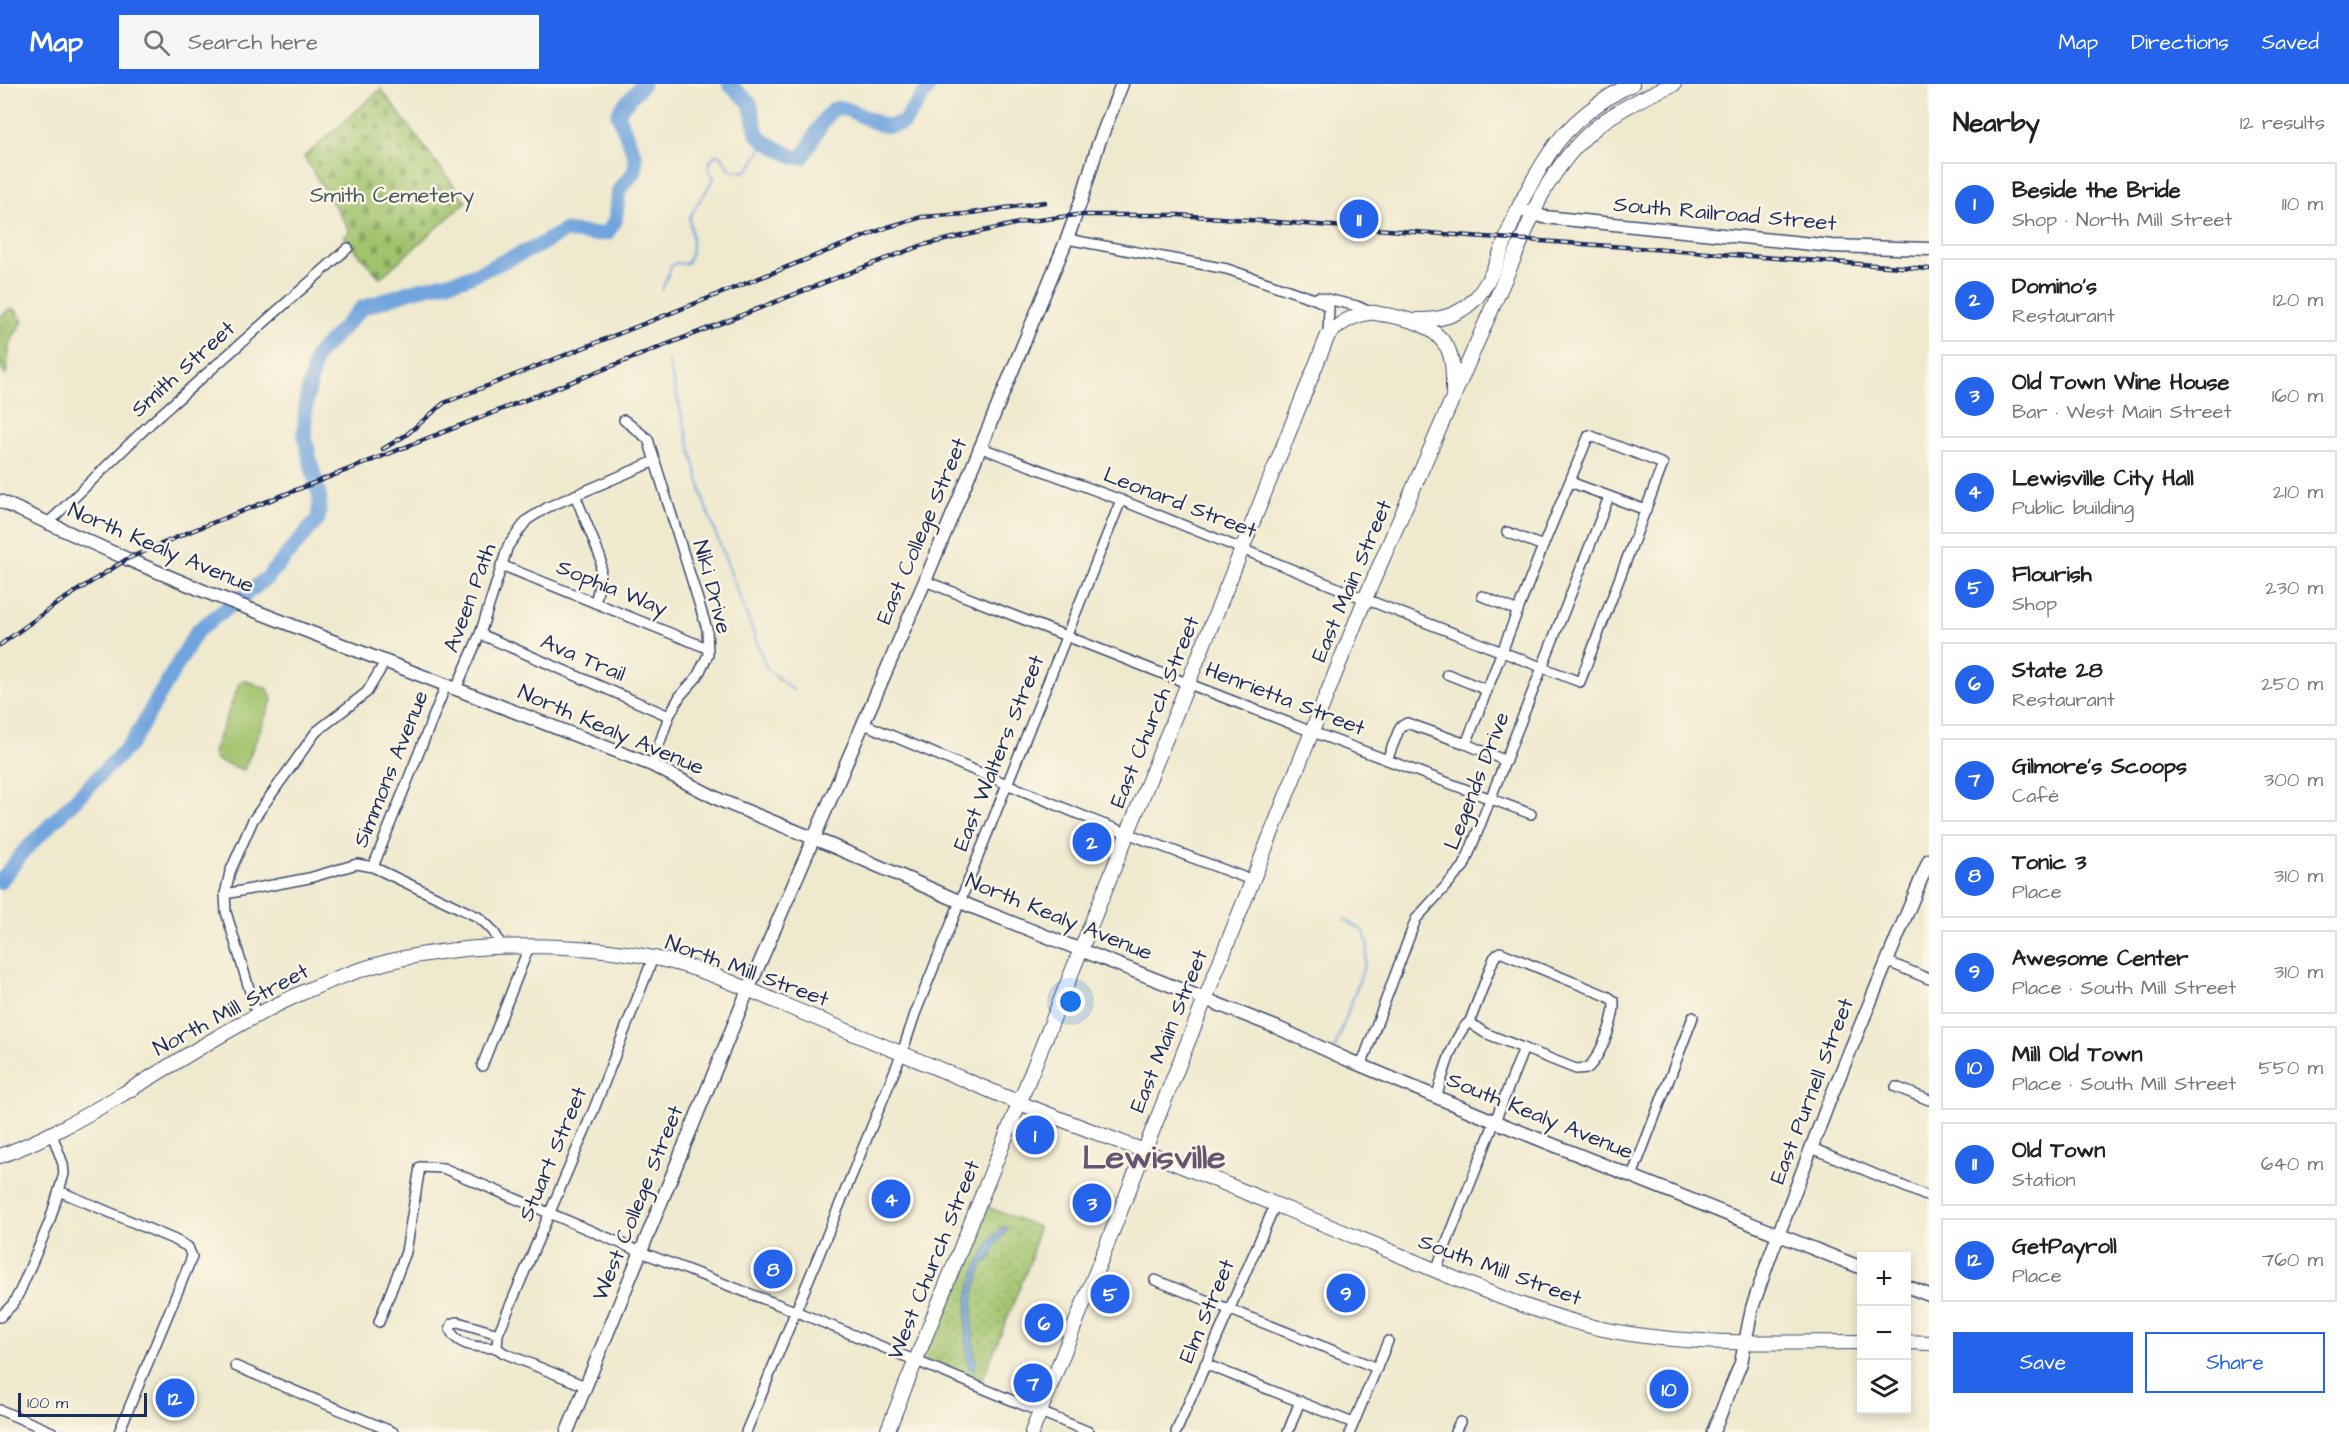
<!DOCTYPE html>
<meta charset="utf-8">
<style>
body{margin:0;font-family:"Architects Daughter",sans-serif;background:#f6f6f6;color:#222}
.controls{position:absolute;right:18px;bottom:18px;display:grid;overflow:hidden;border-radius:0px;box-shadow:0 3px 9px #0003}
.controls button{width:54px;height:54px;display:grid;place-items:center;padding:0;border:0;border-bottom:2px solid #e0e0e0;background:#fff;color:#222;font:30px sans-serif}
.scale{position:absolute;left:18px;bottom:15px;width:129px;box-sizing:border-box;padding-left:6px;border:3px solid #1b2f5e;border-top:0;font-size:16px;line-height:21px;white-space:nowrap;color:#1b2f5e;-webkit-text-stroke:4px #fcf5e5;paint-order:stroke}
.you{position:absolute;left:1071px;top:918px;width:21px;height:21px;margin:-15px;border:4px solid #fff;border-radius:50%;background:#1a73e8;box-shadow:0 0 0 9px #1a73e833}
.badge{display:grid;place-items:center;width:39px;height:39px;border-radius:50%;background:#2563eb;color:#fff;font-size:20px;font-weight:700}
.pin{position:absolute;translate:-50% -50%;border:3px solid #fff;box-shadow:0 2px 6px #0006}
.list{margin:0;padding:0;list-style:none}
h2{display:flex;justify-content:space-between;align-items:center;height:78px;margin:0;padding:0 24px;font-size:26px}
h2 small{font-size:20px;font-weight:400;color:#767676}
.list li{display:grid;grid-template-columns:39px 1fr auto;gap:18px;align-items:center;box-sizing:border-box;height:84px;margin:0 12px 12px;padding:0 12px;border:2px solid #e0e0e0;border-radius:0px}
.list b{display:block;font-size:22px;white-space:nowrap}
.list p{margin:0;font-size:20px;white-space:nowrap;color:#767676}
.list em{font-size:20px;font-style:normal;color:#767676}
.actions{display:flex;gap:12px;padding:18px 24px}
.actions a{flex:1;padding:14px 0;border:2px solid #2563eb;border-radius:0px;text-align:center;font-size:21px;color:#2563eb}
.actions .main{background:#2563eb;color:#fff}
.icon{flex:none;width:33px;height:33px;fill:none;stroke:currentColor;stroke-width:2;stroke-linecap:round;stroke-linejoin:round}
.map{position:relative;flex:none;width:1929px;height:1348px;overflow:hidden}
header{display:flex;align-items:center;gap:36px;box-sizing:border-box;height:84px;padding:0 30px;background:#2563eb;color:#fff}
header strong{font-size:28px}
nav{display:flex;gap:33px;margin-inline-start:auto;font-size:21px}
.search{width:420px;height:54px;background:#f6f6f6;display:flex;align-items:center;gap:15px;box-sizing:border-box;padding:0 21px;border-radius:0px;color:#767676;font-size:22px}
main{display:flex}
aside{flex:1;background:#fff}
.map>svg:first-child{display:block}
</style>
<header>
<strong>Map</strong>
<div class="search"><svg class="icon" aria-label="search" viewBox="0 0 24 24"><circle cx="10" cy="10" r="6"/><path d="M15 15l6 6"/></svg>Search here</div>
<nav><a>Map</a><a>Directions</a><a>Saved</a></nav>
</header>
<main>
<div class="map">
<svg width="1929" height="1348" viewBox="0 0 1929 1348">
<defs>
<pattern id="grass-dots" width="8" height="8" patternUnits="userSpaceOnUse" patternTransform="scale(1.5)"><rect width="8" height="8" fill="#a0c36c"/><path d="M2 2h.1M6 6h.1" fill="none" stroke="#829f5c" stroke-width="1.8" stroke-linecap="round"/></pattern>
<pattern id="cemetery-stones" width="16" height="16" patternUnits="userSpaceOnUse" patternTransform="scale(1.5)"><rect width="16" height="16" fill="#a0c36c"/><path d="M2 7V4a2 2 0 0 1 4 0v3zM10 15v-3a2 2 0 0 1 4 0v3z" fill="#829f5c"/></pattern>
</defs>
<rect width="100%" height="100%" fill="#fcf5e5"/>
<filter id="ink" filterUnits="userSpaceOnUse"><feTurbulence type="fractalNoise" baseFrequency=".0167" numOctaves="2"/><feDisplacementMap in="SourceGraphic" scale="12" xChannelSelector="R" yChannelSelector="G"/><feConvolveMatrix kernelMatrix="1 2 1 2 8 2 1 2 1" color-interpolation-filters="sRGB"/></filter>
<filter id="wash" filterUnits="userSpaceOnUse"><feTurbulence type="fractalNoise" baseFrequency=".008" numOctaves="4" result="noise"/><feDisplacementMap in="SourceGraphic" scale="24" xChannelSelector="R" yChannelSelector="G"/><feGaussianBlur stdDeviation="1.35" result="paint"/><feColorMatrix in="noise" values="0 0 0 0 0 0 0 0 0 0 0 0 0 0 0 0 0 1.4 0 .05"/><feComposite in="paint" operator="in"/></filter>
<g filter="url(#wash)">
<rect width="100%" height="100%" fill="#efe9ce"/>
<g fill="url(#grass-dots)" stroke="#5e7965" stroke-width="1.5">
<path d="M10 225 16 226 23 237 10 259 6 290 0 283V233Z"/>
<path d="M980 1120 1038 1143 1030 1178 979 1304 915 1279Z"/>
</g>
<path fill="url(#cemetery-stones)" stroke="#5e7965" stroke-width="1.5" d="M381 5 466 118 380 194 344 153 350 147 304 73Z"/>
<path fill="#a0c36c" stroke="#5e7965" stroke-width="1.5" d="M244 596 268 605 272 616 244 686 216 676 213 668 239 600Z"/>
<path fill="#71a4dd" stroke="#466a9e" stroke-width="1.5" d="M1002 1143 1008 1144 994 1163 991 1175 984 1178C968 1213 971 1244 976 1280L974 1285 969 1284C962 1232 966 1184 1002 1143Z"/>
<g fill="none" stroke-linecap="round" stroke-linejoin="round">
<g stroke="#71a4dd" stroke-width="2">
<path d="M662 206 671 183 675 179 686 180C695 169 692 147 689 134L714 94 709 87 710 77 715 71H721L731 86 743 88 749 85 766 58"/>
<path d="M668 277 705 421 767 585 793 606"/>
<path d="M1335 964 1365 880 1368 862 1364 847 1344 835"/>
</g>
<g stroke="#71a4dd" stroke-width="15">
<path d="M729 0 750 19 757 50 766 58 794 73H803C810 61 822 34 833 26 845 17 872 42 889 42 893 42 898 40 903 39L931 0"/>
<path d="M0 798 24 767 131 660 197 547 267 494 318 435 320 415 304 351 306 318 316 272 362 224 411 207 466 194 536 163 564 147 593 150 607 149 615 137 619 106 635 87V72L618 31 621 24 643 0"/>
</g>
</g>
</g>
<g filter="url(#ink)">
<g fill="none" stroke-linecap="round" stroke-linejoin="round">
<defs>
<g id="minor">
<path d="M1067 155 1227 185 1317 216 1329 223 1328 251"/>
<path d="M1318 213 1357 222 1370 228"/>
<path d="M624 336 648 355 707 545 708 571 697 593 680 612 669 632 652 681"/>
<path d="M979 363 1121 416 1365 515 1580 598 1663 380 1589 351 1543 462"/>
<path d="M1570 398 1646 426"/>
<path d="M575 411 601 475 600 498 595 519"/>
<path d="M48 439 151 339 348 164"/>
<path d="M501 481 707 564"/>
<path d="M925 497 1302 644 1531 730"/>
<path d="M1482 512 1518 527"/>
<path d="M480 550 669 632"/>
<path d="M1447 590 1487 606"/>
<path d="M456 605 480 550 508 462 527 436 548 423 655 377"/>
<path d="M864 640 1095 737 1251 796"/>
<path d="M1466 660 1506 677"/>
<path d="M1387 676 1400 643 1407 639 1466 660 1543 462 1507 448"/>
<path d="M373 783 446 601"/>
<path d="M225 810 309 794 357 780 373 783 478 833C489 842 497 849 501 863"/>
<path d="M1886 877 1929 895"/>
<path d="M257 931 226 828 225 810 230 788 253 736 316 648 367 608 385 578"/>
<path d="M482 982 529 863"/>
<path d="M1361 982 1416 835 1464 782 1609 413"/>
<path d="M1896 1003 1929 1016"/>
<path d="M1436 1014C1443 992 1453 951 1470 937L1494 874 1500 868 1607 912 1614 917C1615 936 1601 971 1588 984L1576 985 1485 949 1473 941 1470 937"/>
<path d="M1812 1064 1929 1113"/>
<path d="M1632 1092 1693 933"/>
<path d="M59 1107 175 1156 188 1163 192 1173 119 1348"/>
<path d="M1436 1186 1524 964"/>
<path d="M1155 1196 1377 1284"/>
<path d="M0 1233 13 1220 20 1207 49 1139 64 1090 63 1080 52 1050"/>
<path d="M379 1238 406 1168 420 1083 443 1084 641 1168 795 1227 1089 1348"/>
<path d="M497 1264C481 1263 457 1264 450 1245L453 1239 458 1238 498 1250"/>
<path d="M1205 1280 1353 1339"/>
<path d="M235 1282 393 1348"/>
<path d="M585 1302 504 1269 497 1264 498 1250 594 1025 653 874"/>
<path d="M0 1326 52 1348"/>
<path d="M746 1348 902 969 915 930 1121 416"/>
<path d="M1176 1348 1275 1121"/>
<path d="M1288 1348 1300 1317"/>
<path d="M1350 1348 1388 1257"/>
<path d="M1455 1348 1460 1338"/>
</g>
<g id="tertiary">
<path d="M1518 125 1544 133 1832 162 1929 165"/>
<path d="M0 417 127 475 206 508 652 681 722 717 830 761 970 822 1278 944 1346 975 1496 1038 1862 1184"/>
<path d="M1906 1202 1929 1211"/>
<path d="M567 1348 748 906 925 497 1067 155 1082 114 1098 61 1122 0"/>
<path d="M1713 1348 1741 1279 1752 1224 1769 1175 1828 1020 1929 776"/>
</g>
<g id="secondary">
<path d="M1418 236C1489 238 1494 177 1518 125 1527 106 1538 87 1549 70 1568 40 1601 15 1632 0"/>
<path d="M0 1072C47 1055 90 1029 133 1004 223 950 314 889 420 871 496 858 592 859 668 877 709 887 750 906 789 923 853 949 918 976 982 1003 1034 1026 1087 1045 1139 1065 1213 1094 1287 1126 1361 1155 1437 1186 1513 1223 1594 1243 1678 1263 1775 1258 1862 1258"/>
<path d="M1906 1258 1929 1259"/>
<path d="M887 1348 1328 251C1339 240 1353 231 1369 229 1375 228 1382 231 1387 231 1413 236 1432 240 1447 263 1454 276 1453 295 1453 309"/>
<path d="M1032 1348 1365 515 1541 112C1576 50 1610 27 1674 0"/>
</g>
</defs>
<use href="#minor" stroke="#3b4b6f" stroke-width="12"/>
<use href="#tertiary" stroke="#3b4b6f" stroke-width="15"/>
<use href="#secondary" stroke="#3b4b6f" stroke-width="16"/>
<use href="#minor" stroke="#fff" stroke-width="9"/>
<use href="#tertiary" stroke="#fff" stroke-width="12"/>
<use href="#secondary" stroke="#fff" stroke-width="14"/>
<defs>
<g id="rail">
<path d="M383 365 406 351 444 319 888 143 922 133 965 130 1045 118"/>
<path d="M0 561 55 521 127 475 189 448 882 176 923 161 1023 138 1076 131H1179L1929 185"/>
</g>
</defs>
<use href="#rail" stroke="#1b2f5e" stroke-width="4.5"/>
<use href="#rail" stroke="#fcf5e5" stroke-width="2" stroke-dasharray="7" stroke-linecap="butt"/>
</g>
</g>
<g text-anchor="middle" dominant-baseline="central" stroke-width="5" stroke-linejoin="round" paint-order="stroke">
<g font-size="22" fill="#435b62" stroke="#fcf5e5">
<text x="392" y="111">Smith Cemetery</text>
</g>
<g font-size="22" fill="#1b2f5e" stroke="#fcf5e5">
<text transform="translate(1725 130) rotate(5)">South Railroad Street</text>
<text transform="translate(183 285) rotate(-42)">Smith Street</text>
<text transform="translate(1180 419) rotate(21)">Leonard Street</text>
<text transform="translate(922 447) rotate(-67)">East College Street</text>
<text transform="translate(161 464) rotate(23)">North Kealy Avenue</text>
<text transform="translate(1352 497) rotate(-67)">East Main Street</text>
<text transform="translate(712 503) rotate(75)">Niki Drive</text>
<text transform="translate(612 504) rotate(22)">Sophia Way</text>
<text transform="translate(470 514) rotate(-70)">Aveen Path</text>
<text transform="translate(583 574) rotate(23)">Ava Trail</text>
<text transform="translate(1285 615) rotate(21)">Henrietta Street</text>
<text transform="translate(1155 628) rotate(-68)">East Church Street</text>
<text transform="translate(611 646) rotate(23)">North Kealy Avenue</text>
<text transform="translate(999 669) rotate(-68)">East Walters Street</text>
<text transform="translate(391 685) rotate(-68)">Simmons Avenue</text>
<text transform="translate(1477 697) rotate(-69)">Legends Drive</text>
<text transform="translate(1059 833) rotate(22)">North Kealy Avenue</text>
<text transform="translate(747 887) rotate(20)">North Mill Street</text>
<text transform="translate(231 926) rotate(-28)">North Mill Street</text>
<text transform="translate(1169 947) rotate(-68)">East Main Street</text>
<text transform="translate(1812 1007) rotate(-69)">East Purnell Street</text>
<text transform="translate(1540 1032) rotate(22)">South Kealy Avenue</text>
<text transform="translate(553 1070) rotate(-67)">Stuart Street</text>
<text transform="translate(638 1119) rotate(-68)">West College Street</text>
<text transform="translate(934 1176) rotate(-68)">West Church Street</text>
<text transform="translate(1500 1186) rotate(20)">South Mill Street</text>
<text transform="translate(1207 1227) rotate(-67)">Elm Street</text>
</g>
<g font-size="34" font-weight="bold" fill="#655572" stroke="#fcf5e5">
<text x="1154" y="1074">Lewisville</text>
</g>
</g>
</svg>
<div class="controls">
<button>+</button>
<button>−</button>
<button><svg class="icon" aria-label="layers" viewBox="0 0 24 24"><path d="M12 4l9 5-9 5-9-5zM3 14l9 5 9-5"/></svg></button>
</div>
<div class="scale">100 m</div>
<div class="you"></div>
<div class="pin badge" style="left:1035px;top:1051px">1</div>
<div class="pin badge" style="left:1092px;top:758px">2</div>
<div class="pin badge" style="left:1092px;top:1119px">3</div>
<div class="pin badge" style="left:891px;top:1115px">4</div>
<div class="pin badge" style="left:1110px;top:1210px">5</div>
<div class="pin badge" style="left:1044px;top:1239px">6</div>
<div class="pin badge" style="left:1033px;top:1299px">7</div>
<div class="pin badge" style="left:773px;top:1185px">8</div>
<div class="pin badge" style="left:1346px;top:1209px">9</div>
<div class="pin badge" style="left:1669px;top:1305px">10</div>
<div class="pin badge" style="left:1359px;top:135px">11</div>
<div class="pin badge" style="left:175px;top:1314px">12</div>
</div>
<aside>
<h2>Nearby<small>12 results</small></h2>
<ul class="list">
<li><span class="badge">1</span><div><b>Beside the Bride</b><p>Shop · North Mill Street</p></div><em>110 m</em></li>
<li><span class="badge">2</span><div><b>Domino's</b><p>Restaurant</p></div><em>120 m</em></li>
<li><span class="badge">3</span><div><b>Old Town Wine House</b><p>Bar · West Main Street</p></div><em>160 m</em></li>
<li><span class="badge">4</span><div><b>Lewisville City Hall</b><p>Public building</p></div><em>210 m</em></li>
<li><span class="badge">5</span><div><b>Flourish</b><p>Shop</p></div><em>230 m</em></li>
<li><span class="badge">6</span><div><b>State 28</b><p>Restaurant</p></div><em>250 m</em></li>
<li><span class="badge">7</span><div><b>Gilmore's Scoops</b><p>Café</p></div><em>300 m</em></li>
<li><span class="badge">8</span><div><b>Tonic 3</b><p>Place</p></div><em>310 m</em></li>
<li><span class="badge">9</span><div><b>Awesome Center</b><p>Place · South Mill Street</p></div><em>310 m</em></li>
<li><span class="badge">10</span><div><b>Mill Old Town</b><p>Place · South Mill Street</p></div><em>550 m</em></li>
<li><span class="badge">11</span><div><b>Old Town</b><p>Station</p></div><em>640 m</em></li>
<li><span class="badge">12</span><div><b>GetPayroll</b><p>Place</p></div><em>760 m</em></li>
</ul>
<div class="actions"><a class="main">Save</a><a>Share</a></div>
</aside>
</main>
